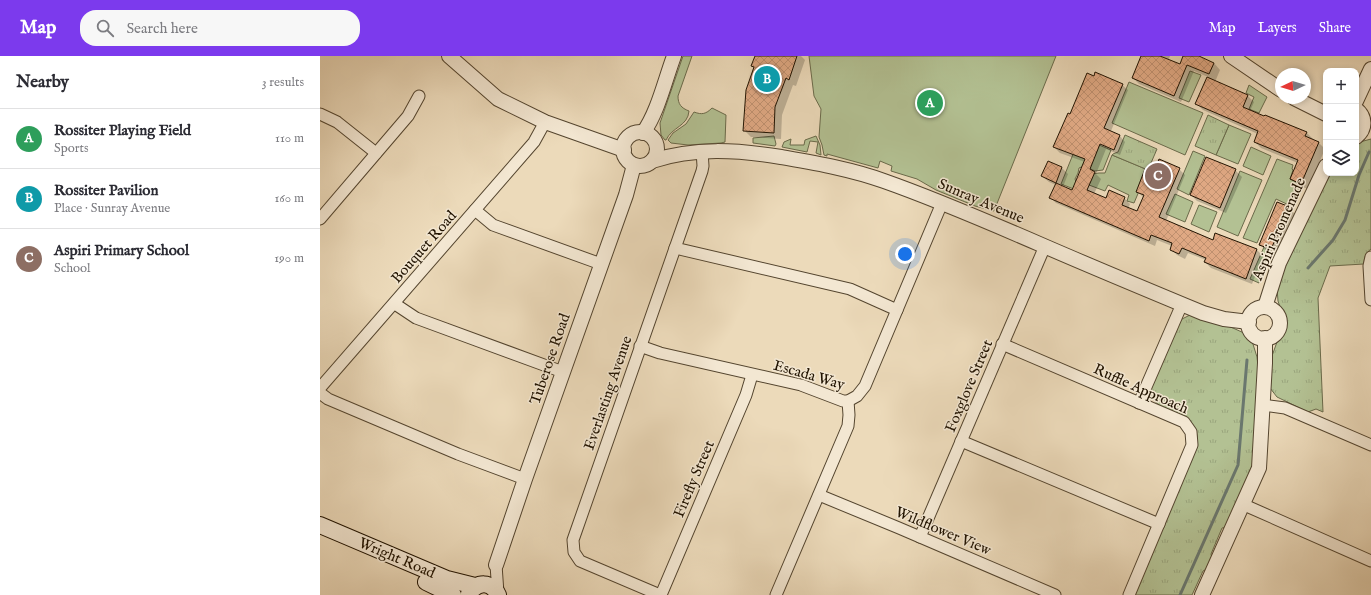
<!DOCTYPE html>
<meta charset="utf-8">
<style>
body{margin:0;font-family:"IM FELL English",serif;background:#f7f7f7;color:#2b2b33}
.controls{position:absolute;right:12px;top:12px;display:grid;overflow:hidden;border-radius:8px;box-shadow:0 2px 6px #0003}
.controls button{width:36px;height:36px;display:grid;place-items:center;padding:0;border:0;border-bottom:1px solid #e1e1e2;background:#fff;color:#2b2b33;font:20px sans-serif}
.compass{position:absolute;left:955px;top:12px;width:36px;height:36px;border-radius:50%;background:#fff;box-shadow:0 2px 6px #0003;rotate:266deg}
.you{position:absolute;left:585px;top:198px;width:14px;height:14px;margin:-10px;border:3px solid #fff;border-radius:50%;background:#1a73e8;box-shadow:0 0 0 6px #1a73e833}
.badge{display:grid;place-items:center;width:26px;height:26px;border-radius:50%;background:#7c3aed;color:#fff;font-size:13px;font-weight:700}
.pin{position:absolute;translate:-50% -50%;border:2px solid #fff;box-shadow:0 1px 4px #0006}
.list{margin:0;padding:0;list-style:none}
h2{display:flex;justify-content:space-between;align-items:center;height:52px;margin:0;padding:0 16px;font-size:17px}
h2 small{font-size:13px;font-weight:400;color:#7c7c81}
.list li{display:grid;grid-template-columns:26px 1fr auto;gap:12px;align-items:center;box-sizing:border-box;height:60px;padding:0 16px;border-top:1px solid #e1e1e2}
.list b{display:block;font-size:15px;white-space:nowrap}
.list p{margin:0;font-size:13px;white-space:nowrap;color:#7c7c81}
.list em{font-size:13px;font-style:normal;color:#7c7c81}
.icon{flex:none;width:22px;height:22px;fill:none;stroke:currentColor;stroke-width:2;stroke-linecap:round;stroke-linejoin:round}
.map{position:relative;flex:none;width:1051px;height:539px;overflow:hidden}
header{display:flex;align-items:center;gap:24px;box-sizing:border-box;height:56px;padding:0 20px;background:#7c3aed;color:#fff}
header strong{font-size:19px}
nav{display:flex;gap:22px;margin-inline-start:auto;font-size:14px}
.search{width:280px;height:36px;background:#f7f7f7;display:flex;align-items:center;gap:10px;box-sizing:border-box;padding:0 14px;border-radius:16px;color:#7c7c81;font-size:15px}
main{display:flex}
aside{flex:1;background:#fff}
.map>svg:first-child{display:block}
</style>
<header>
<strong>Map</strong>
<div class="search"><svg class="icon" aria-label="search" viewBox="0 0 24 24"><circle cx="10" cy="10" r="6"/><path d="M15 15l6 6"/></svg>Search here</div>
<nav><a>Map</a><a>Layers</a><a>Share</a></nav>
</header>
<main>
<aside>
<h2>Nearby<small>3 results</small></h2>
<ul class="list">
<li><span class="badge" style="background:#2e9e5b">A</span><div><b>Rossiter Playing Field</b><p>Sports</p></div><em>110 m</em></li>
<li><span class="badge" style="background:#0f9aa8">B</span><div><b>Rossiter Pavilion</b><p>Place · Sunray Avenue</p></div><em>160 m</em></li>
<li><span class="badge" style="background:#8d6e63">C</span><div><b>Aspiri Primary School</b><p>School</p></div><em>190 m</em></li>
</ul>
</aside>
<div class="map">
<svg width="1051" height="539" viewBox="0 0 1051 539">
<defs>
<pattern id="park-tufts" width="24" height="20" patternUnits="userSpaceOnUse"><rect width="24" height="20" fill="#b3c193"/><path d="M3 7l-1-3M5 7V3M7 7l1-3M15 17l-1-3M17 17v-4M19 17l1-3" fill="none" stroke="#9aa57d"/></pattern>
<pattern id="building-cross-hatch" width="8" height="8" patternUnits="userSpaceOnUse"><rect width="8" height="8" fill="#dfa883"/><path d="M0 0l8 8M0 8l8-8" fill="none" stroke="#bf906f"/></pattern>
</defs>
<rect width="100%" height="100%" fill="#ecdaba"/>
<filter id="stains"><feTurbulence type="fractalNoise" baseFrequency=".005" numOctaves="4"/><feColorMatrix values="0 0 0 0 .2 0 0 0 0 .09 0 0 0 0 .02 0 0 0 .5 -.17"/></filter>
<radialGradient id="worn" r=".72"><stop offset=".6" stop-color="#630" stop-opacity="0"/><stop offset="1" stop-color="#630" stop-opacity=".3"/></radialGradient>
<g fill="#b3c193" stroke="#6a6a4a">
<path d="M363 0H372L358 40C358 48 361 52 369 55 368 70 352 71 346 84H345L341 79 340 67Z"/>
<path d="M489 0H736L674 155 655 150 616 134 597 123 571 115 572 110 560 105 558 112 507 98V100L504 99 502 89 499 81 501 53 494 40Z"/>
<path d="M870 15 881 19 869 46 859 42Z"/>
<path d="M809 26 883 57 865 99 792 67Z"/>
<path d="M929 29 947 41 939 57 929 53 934 41 926 37Z"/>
<path d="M392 52 406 59 405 86 401 87 368 89 351 87 348 84 353 77 366 68 374 56C382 59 386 58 392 52Z"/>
<path d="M909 69 931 78 918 108 896 99Z"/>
<path d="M454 80 456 88 455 90 433 87V82Z"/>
<path d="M496 80 500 89 501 99 496 97 498 86 490 85 487 96 462 91 464 86 471 83 470 89H484L485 84Z"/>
<path d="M760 81 791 94 783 114 775 115 764 110 759 112 758 117 755 123 756 126 766 131 769 139 741 128Z"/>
<path d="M931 91 951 100 943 119 923 110Z"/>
<path d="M873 95 885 100 869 139 857 133Z"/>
<path d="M792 99 828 114 814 147 807 145 809 139 788 129 785 135 769 129 772 118 779 117H785Z"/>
<path d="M957 103 973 109 972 113 973 114 970 123 981 128 971 150 956 143 937 187 923 182Z"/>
<path d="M920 115 942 124 918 180 897 171Z"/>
<path d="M855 138 873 146 865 166 846 158Z"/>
<path d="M879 149 897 156 889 176 871 168Z"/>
<path d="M944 191 950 194 942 214 939 227 930 223Z"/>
</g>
<g fill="url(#park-tufts)" stroke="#6a6a4a">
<path d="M888 59 909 69 896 99 875 90Z"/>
<path d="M805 79 837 93 828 114 792 99 793 98 798 96Z"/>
<path d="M1051 83V193C1046 197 1044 201 1044 208L1010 210 998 242 1003 356 996 353 988 356 957 341 950 332 952 300 963 269V260L958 245 957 232 960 222 1009 117H1036V87Z"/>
<path d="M870 259 904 268 924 277 932 285 937 301 938 311 934 397 932 413 907 471 902 472 891 498 892 502 887 513 883 515 872 539H814L877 388C882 350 827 363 831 330L860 264Z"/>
</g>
<g fill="#0003">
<path d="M436 0H481L485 4 476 30 473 29 462 59 461 83 431 81 424 74 434 12 432 10Z"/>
<path d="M822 0H850L848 5 860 10 864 0H876L894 7 900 14 895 26 928 40 934 46 930 55 945 62 946 60 987 77 993 83 992 84 999 87 1005 93 988 133 977 129 971 122 978 107 941 92 935 86 938 78 883 54 877 48 888 21 874 15 861 46 819 28 813 22Z"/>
<path d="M802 29 808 34 791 75 800 80 805 86 800 99 786 93 776 118 781 123 774 138 787 143 804 142 810 148 808 153 817 156 824 142 817 135 834 118 859 113 865 119 846 165 893 185 896 178 937 194 943 200 932 228 891 212 885 206 886 204 868 197 865 203 857 199 851 193 852 190 837 184 835 190 736 147 731 142 736 129 729 126 722 120 728 106 742 112 748 118 743 131 753 135 765 106 740 97 734 91 751 59Z"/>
<path d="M915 114 922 121 906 157 877 145 871 139Z"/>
<path d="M969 152 975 158 957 199 946 195 940 188Z"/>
</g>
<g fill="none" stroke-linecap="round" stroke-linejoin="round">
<g stroke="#6a776e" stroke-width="3">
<path d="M988 212 1013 184 1025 164 1039 119 1049 96"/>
<path d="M860 539 918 409 927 304"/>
</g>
</g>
<g fill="url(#building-cross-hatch)" stroke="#211301">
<path d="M435 0H477L469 24 466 22 455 51 454 77 423 75 426 34 434 11 431 10Z"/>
<path d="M821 0H840L860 8 863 0H879L894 7 889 18 867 9 854 40 812 22Z"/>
<path d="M775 16 803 28 784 72 800 79 794 94 780 88 770 113 775 116 767 134 786 142 789 134 805 141 802 149 817 155 824 139 816 136 825 113 834 116 839 103 860 112 839 161 893 184 895 177 937 193 926 223 884 206 886 202 862 192 859 198 850 194 852 187 831 179 829 185 729 142 736 127 752 134 765 103 733 91 748 57 750 58 767 17 774 20Z"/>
<path d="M887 21 928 39 923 51 944 60 945 59 987 76 985 80 999 86 981 128 970 123 978 104 934 86 938 75 875 48Z"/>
<path d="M886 101 916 113 900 152 870 139Z"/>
<path d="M728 105 742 111 736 127 721 120Z"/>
<path d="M957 146 970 151 951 193 939 189Z"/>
</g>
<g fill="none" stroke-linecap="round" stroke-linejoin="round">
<defs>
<g id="minor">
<path d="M0 58 17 66 56 97"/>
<path d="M155 154 173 169 281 208"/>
<path d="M0 163 88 60 99 40"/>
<path d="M355 192 530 233 577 254"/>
<path d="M1051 201 1049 210 1051 244"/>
<path d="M75 248 96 262 243 316"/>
<path d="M682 288 864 366 871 376 872 389 809 539"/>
<path d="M320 290 340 297 481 329 523 345H528L537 340 545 330 622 147"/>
<path d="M0 332 214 86 225 66"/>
<path d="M0 337 8 343 138 398 205 423"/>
<path d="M819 347 862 248"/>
<path d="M942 349 965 352 1051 389"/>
<path d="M641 385 839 468"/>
<path d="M499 439 579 472 735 539"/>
<path d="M922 448 1051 505"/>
<path d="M600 481 725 190"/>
<path d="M176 509 178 537"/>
<path d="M340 539 260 505 254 496 253 484 382 115 383 110 382 95"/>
<path d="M341 539 426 339 432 319"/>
<path d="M456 539 528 370 529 359 528 345"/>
</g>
<g id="tertiary">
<path d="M129 0 178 43 225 66 304 94"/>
<path d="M911 0 961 34"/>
<path d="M974 42 1006 58"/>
<path d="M1036 45 1051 13"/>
<path d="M1036 53C1046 61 1046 73 1036 81"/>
<circle cx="320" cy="93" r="17"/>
<path d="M323 77C338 56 345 24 354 0"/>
<path d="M332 105C375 91 417 94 461 101 495 107 531 113 564 125 618 144 671 167 724 190 777 213 830 235 883 257L904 263 929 266"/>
<path d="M945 251 959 207 1006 110"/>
<circle cx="944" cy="267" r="16"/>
<path d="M176 509 205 423 306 139 314 109"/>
<path d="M882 539 939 412 945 307V282"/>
</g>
<g id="secondary">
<path d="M0 469 127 523 155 530"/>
<path d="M106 526 133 539"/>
<path d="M149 538C157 525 172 525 178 539"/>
</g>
</defs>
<use href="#minor" stroke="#54452f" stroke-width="13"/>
<use href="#tertiary" stroke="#54452f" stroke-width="16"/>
<use href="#secondary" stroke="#211301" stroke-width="18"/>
<use href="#minor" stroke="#f3e7d2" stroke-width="11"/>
<use href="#tertiary" stroke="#f3e7d2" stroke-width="14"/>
<use href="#secondary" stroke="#f3e7d2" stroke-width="16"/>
</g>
<g text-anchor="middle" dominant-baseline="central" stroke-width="3" stroke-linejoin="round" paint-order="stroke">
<g font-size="15" fill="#211301" stroke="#f3e7d2">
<text transform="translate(661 145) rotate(23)">Sunray Avenue</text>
<text transform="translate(959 173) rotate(-66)">Aspiri Promenade</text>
<text transform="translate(104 191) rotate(-49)">Bouquet Road</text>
<text transform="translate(230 303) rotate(-71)">Tuberose Road</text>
<text transform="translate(489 319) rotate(16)">Escada Way</text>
<text transform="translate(649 330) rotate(-67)">Foxglove Street</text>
<text transform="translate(821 333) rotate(24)">Ruffle Approach</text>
<text transform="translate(288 337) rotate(-71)">Everlasting Avenue</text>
<text transform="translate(374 423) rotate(-67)">Firefly Street</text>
<text transform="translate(623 475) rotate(23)">Wildflower View</text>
<text transform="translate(77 502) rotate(23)">Wright Road</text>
</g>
</g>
<rect width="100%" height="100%" filter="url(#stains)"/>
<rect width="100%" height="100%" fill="url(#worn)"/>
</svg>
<div class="controls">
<button>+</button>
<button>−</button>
<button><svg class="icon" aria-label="layers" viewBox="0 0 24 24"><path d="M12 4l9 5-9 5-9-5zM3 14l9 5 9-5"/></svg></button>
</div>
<svg class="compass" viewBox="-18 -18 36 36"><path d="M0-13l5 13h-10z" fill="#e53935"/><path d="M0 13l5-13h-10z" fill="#7c7c81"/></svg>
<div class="you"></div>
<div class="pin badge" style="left:610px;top:47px;background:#2e9e5b">A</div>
<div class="pin badge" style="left:447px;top:23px;background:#0f9aa8">B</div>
<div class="pin badge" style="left:838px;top:120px;background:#8d6e63">C</div>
</div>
</main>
